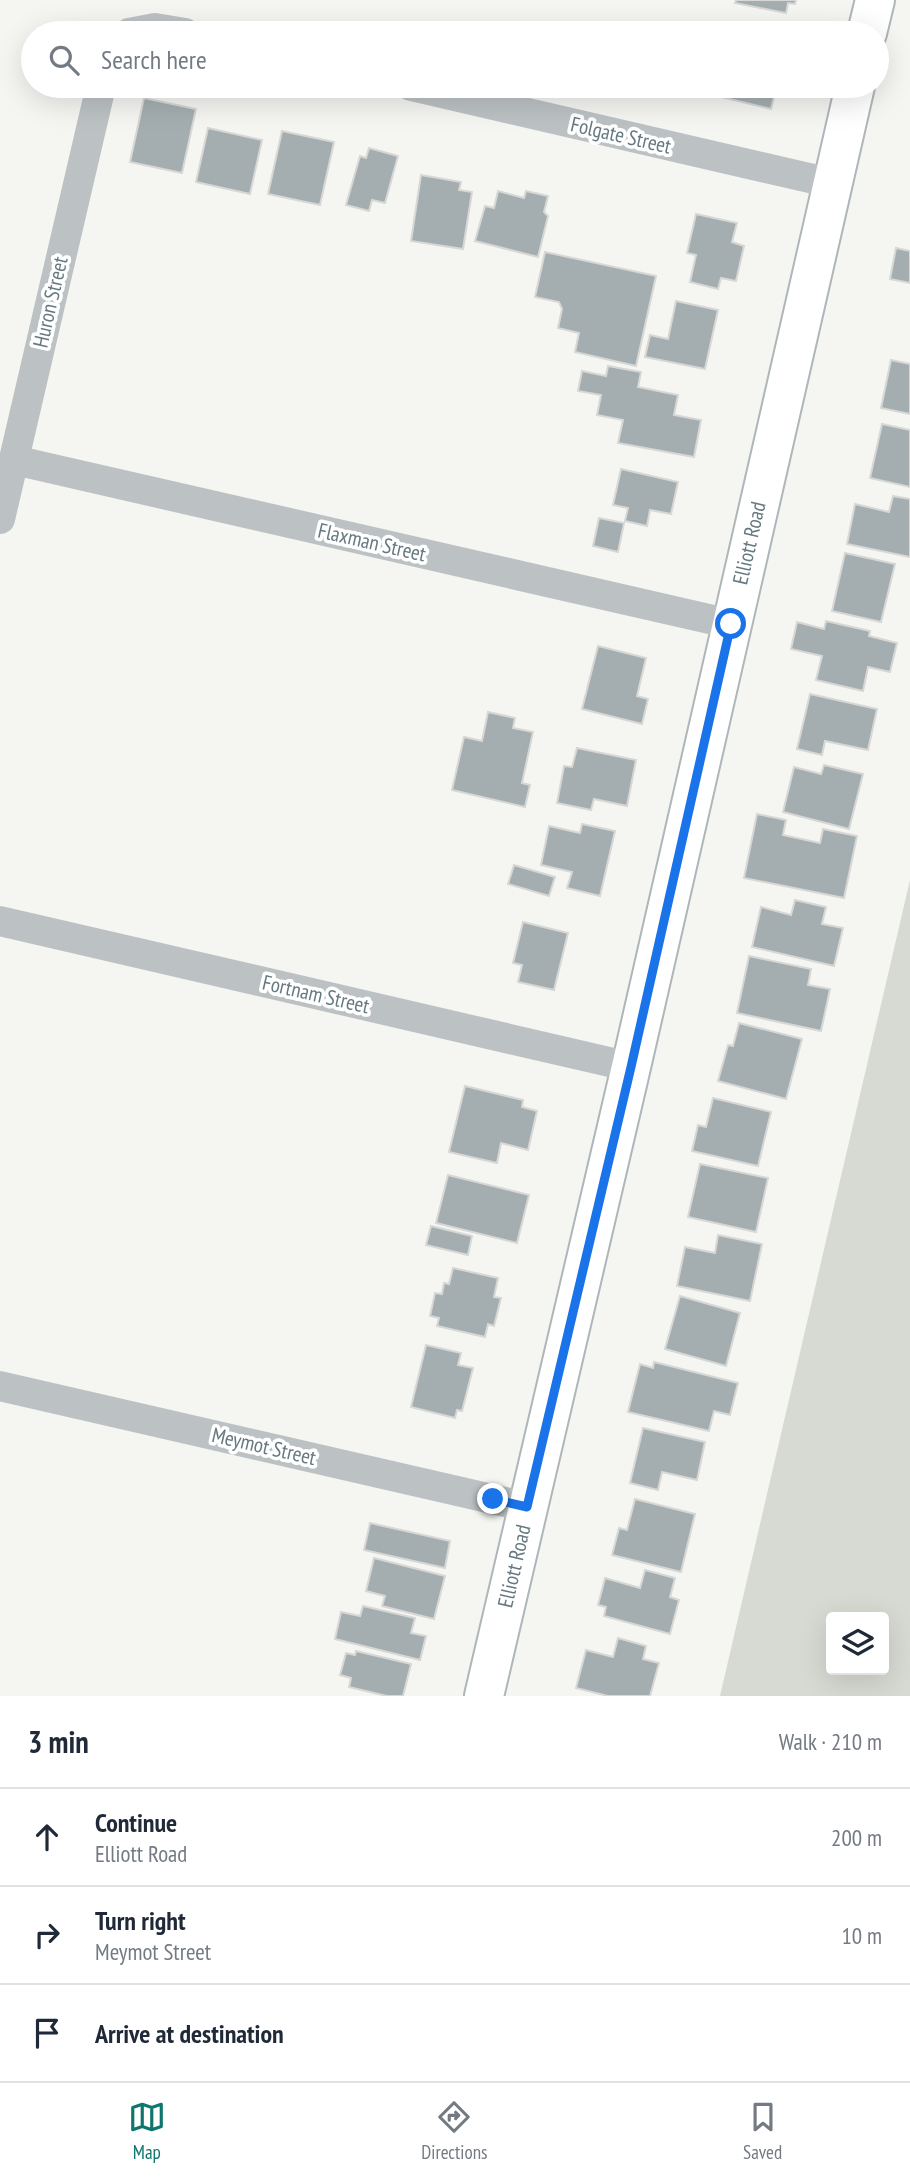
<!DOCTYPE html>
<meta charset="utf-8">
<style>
body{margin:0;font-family:"PT Sans Narrow",sans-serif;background:#f2f2f3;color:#1f2937}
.controls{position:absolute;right:21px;bottom:21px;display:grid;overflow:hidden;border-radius:7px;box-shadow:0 7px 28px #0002}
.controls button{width:63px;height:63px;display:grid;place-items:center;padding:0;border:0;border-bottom:2px solid #e0e1e3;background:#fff;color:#1f2937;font:35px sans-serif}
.stop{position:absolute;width:21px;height:21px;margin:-16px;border:5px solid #1a73e8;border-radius:50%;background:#fff}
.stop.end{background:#1a73e8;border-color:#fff;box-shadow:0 2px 7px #0008}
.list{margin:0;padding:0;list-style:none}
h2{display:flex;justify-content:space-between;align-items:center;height:91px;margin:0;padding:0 28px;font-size:30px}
h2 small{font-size:23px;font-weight:400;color:#747a83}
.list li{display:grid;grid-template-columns:46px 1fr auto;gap:21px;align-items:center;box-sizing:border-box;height:98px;padding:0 28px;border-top:2px solid #e0e1e3}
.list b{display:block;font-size:26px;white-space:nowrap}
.list p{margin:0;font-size:23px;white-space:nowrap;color:#747a83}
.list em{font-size:23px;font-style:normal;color:#747a83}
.icon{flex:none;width:38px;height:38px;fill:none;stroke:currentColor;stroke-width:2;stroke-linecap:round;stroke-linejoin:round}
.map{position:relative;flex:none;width:910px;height:1696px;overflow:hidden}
.search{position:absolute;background:#fff;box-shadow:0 7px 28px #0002;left:21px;right:21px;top:21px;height:77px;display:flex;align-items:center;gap:18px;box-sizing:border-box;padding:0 24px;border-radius:38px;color:#747a83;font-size:26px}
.sheet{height:385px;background:#fff}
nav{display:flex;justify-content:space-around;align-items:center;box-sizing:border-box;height:98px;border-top:2px solid #e0e1e3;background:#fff;font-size:19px;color:#747a83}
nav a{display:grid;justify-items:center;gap:4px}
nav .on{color:#0f766e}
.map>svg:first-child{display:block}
</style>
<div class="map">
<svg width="910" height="1696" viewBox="0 0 910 1696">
<rect width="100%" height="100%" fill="#f5f5f2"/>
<path fill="#d6dad2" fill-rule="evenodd" d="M910 880V1696H720ZM831 1617H884V1670H831Z"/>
<g fill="#a4aeb1" stroke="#d7d7d5" stroke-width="2">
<path d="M736 0H796L795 4 788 3 786 13 735 3Z"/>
<path d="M707 86H777L771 109 721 97 722 90Z"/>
<path d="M144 98 196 109 182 173 130 162Z"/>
<path d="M208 128 262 140 250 194 196 182Z"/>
<path d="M282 131 334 142 320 205 268 194Z"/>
<path d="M369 148 398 156 385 203 372 200 369 211 346 205 360 156 366 158Z"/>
<path d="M421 175 461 182 459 190 472 192 463 249 411 241Z"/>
<path d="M498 191 524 198 526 191 548 196 544 212 548 216 538 257 475 241 485 206 494 208Z"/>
<path d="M696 214 737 223 732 242 744 246 736 281 721 278 718 289 690 282 696 255 687 253Z"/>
<path d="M896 248 910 251V283L890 279Z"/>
<path d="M545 252 656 276 636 366 575 352 579 333 558 328 562 309 559 302 535 297Z"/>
<path d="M676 301 718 310 705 369 645 357 650 335 668 339Z"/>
<path d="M891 360 910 364V414L881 408Z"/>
<path d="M608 366 641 372 638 387 678 395 674 415 701 420 694 457 618 443 623 420 597 415 601 395 578 391 582 371 606 376Z"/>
<path d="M882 424 910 430V487L870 478Z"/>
<path d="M621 469 678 482 671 514 650 510 647 526 625 521 628 508 613 505Z"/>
<path d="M893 496 910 499V557L847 544 855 504 889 512Z"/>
<path d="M599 518 624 523 618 552 593 546Z"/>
<path d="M845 553 895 564 881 622 832 611Z"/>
<path d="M826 621 870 631 869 636 897 643 890 672 868 667 863 691 816 680 822 656 791 649 797 622 824 629Z"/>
<path d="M598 646 646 658 637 696 648 699 642 724 582 709Z"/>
<path d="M810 694 877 709 868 750 825 741 822 755 797 749Z"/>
<path d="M488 712 515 718 513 728 533 732 522 783 530 785 525 807 452 790 464 737 482 741Z"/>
<path d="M577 748 636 760 627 806 594 799 591 810 557 803 564 766 572 767Z"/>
<path d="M824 765 863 774 849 829 783 812 794 767 821 774Z"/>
<path d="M757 814 786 820 783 835 820 843 823 829 857 836 844 898 744 878Z"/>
<path d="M582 824 615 831 600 896 567 888 572 872 541 865 549 826 580 833Z"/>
<path d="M514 865 555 877 549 896 508 884Z"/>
<path d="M795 900 826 907 822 924 843 928 834 966 752 947 761 907 791 915Z"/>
<path d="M523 922 568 933 554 990 518 982 522 965 513 963Z"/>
<path d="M749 956 811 969 808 985 830 989 821 1031 737 1013Z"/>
<path d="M739 1023 802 1039 786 1099 718 1081 728 1045 733 1046Z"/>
<path d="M465 1086 523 1100 522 1107 537 1111 528 1150 501 1143 497 1163 449 1152Z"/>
<path d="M713 1098 771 1112 758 1166 692 1151 698 1125 706 1127Z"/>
<path d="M700 1164 768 1178 756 1232 688 1217Z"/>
<path d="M448 1175 529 1195 517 1243 436 1223Z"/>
<path d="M431 1226 472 1236 468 1255 426 1245Z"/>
<path d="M718 1235 762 1244 750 1301 677 1286 685 1247 715 1253Z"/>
<path d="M453 1268 498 1278 494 1297 501 1298 494 1326 488 1324 485 1337 437 1326 439 1318 430 1316 435 1293 442 1294 444 1283 449 1284Z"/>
<path d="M680 1296 740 1313 726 1366 665 1349Z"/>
<path d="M426 1345 461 1353 458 1365 473 1368 462 1411 457 1410 455 1418 411 1407Z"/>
<path d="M654 1362 738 1383 730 1415 714 1411 709 1431 628 1412 640 1364 653 1368Z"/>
<path d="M643 1428 705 1442 697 1480 662 1472 658 1490 630 1483Z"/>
<path d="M635 1499 695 1514 681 1572 612 1555 619 1528 627 1530Z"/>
<path d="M370 1523 450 1541 445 1568 364 1550Z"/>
<path d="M374 1558 445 1576 434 1619 382 1606 385 1596 366 1591Z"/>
<path d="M645 1570 675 1578 670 1597 679 1600 670 1634 604 1616 606 1607 598 1605 605 1578 640 1588Z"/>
<path d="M363 1606 415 1618 411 1633 426 1636 420 1660 335 1639 341 1612 360 1616Z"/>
<path d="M618 1638 646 1646 643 1659 659 1663 650 1696H608L576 1688 586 1650 613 1657Z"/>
<path d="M356 1651 411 1664 403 1696H387L349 1687 351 1678 340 1675 346 1653 355 1655Z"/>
</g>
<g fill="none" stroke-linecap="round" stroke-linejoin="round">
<defs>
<g id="secondary">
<path d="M867 33 875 0"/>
<path d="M484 1696 631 1067 855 86"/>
</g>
</defs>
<use href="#secondary" stroke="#afb6b9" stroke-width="42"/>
<g stroke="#bcc2c4" stroke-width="30">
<path d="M129 33 155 28 185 33"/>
<path d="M411 86 831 183"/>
<path d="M14 460 731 624"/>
<path d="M0 519 101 86"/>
<path d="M0 921 631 1067"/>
<path d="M0 1386 527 1507"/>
</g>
<use href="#secondary" stroke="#fff" stroke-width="38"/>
</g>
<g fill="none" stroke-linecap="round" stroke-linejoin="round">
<path stroke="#1a73e8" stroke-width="9" d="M493 1499 527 1507 631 1067 731 624"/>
</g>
<g text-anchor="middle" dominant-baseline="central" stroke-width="7" stroke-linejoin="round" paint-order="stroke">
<g font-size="21" fill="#667981" stroke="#fff">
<text transform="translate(621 135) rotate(13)">Folgate Street</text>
<text transform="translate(50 302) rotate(-77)">Huron Street</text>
<text transform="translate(372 542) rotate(13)">Flaxman Street</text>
<text transform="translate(749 543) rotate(-77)">Elliott Road</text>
<text transform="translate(316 994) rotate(13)">Fortnam Street</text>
<text transform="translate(264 1446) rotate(13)">Meymot Street</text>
<text transform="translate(514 1566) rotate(-77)">Elliott Road</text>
</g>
</g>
</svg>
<div class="controls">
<button><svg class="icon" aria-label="layers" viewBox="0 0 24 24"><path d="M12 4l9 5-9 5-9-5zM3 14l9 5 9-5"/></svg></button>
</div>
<div class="stop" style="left:731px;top:624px"></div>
<div class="stop end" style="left:493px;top:1499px"></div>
<div class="search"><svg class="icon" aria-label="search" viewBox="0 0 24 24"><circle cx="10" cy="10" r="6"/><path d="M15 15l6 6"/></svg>Search here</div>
</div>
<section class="sheet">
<h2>3 min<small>Walk · 210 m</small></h2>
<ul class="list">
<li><svg class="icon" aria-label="ahead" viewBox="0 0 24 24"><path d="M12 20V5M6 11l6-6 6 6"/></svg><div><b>Continue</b><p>Elliott Road</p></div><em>200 m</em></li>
<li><svg class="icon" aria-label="right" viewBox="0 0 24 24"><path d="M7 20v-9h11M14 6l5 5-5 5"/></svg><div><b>Turn right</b><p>Meymot Street</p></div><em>10 m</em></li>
<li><svg class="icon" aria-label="arrive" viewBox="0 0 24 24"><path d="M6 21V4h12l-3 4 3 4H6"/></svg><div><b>Arrive at destination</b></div></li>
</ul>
</section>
<nav>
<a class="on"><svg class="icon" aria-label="map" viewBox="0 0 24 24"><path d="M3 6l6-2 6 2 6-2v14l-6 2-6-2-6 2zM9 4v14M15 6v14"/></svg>Map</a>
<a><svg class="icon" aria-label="directions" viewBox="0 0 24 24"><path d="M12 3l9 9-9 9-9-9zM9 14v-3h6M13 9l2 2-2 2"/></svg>Directions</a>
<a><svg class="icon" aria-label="saved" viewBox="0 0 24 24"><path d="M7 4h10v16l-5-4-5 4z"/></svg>Saved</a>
</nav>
